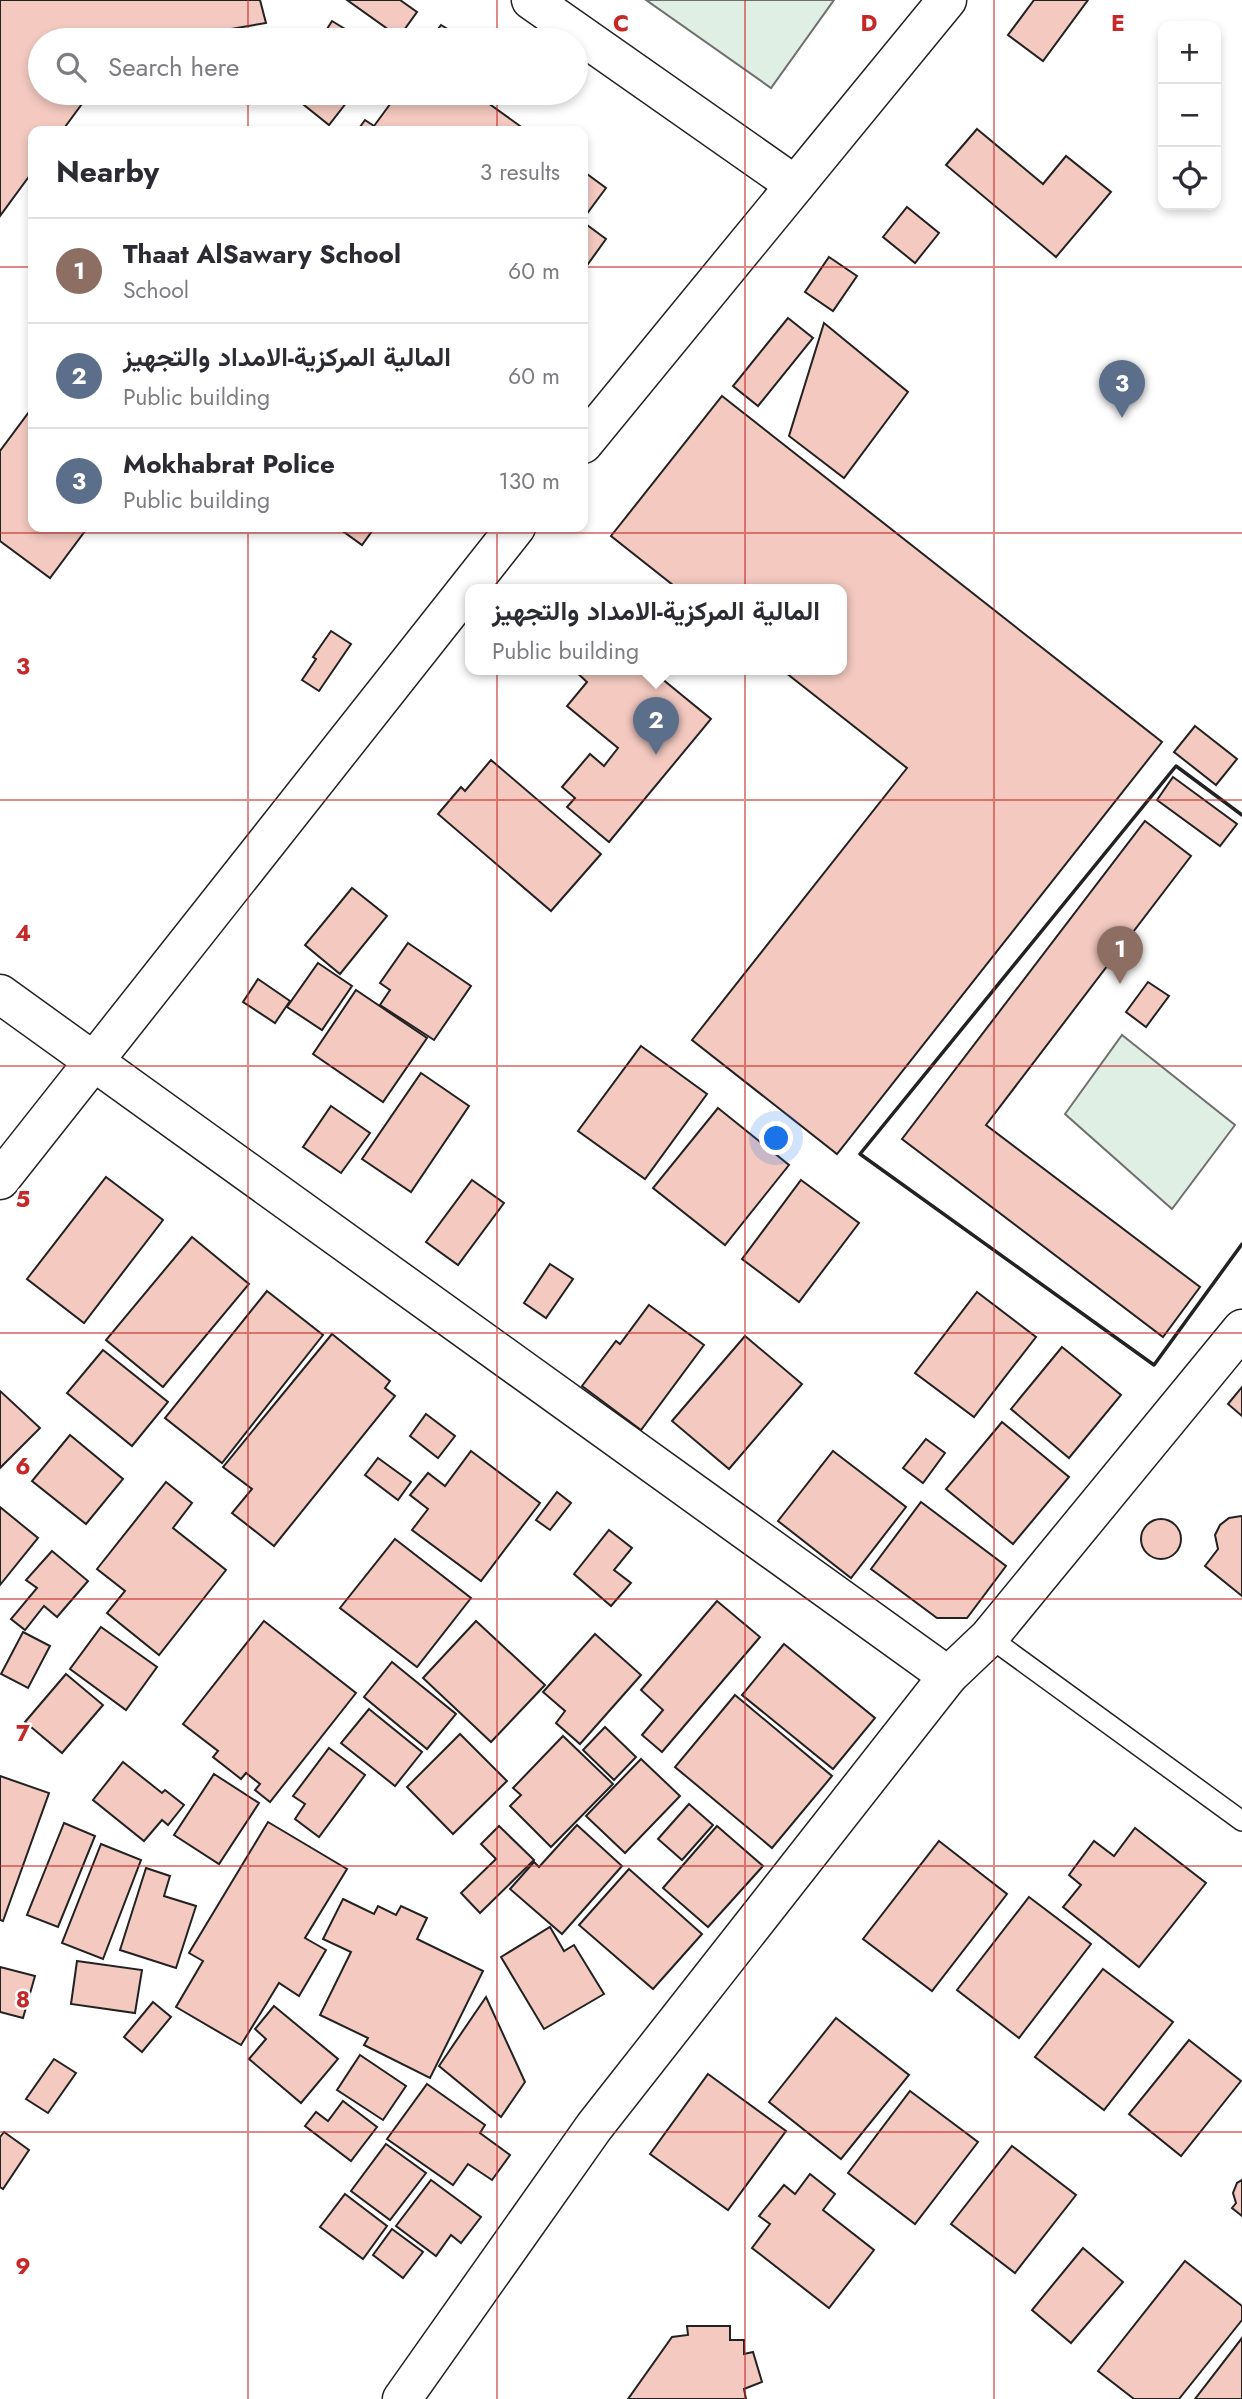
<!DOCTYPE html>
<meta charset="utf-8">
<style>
body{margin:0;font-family:Jost,Vazirmatn,sans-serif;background:#f2f2f3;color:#2b2b33}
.controls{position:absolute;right:21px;top:21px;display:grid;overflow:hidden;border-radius:14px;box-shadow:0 4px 10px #0003}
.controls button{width:63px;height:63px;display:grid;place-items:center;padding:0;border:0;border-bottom:2px solid #e1e1e2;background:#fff;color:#2b2b33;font:35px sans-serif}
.you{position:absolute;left:777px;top:1139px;width:24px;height:24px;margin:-18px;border:5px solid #fff;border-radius:50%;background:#1a73e8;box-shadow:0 0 0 10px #1a73e833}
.badge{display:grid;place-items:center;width:46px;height:46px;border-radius:50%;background:#c62828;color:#fff;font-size:23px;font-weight:700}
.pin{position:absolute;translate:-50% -58px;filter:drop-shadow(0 2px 4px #0008)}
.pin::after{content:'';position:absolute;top:37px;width:24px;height:21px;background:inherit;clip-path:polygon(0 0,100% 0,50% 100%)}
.popup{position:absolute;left:465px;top:584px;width:382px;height:91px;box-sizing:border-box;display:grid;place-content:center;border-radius:14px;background:#fff;filter:drop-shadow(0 2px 5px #0005);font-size:23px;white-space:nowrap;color:#7c7c81}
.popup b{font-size:26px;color:#2b2b33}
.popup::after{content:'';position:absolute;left:50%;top:100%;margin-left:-14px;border:14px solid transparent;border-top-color:#fff}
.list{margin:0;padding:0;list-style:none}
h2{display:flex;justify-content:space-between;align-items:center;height:91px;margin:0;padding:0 28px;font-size:30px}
h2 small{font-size:23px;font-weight:400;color:#7c7c81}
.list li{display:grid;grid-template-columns:46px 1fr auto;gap:21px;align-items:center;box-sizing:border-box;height:105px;padding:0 28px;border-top:2px solid #e1e1e2}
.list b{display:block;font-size:26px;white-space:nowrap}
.list p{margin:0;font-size:23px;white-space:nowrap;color:#7c7c81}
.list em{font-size:23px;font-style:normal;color:#7c7c81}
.icon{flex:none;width:38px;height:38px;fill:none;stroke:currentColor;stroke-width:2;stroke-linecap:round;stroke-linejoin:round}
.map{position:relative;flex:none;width:1242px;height:2399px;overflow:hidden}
.search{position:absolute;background:#fff;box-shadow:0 4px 10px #0003;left:28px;top:28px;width:560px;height:77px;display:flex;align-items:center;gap:18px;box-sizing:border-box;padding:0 24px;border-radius:38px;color:#7c7c81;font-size:26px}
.panel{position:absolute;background:#fff;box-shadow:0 4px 10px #0003;left:28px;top:126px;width:560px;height:406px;border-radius:14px}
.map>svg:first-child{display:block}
</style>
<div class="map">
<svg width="1242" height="2399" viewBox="0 0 1242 2399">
<rect width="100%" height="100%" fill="#fff"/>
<g fill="#e0efe3" stroke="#6f6f6f" stroke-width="2">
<path d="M646 0H834L771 88Z"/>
<path d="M1122 1035 1235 1125 1172 1209 1065 1114Z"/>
</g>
<g fill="#f3c9c0" stroke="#222" stroke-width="2">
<path d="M0 0H260L266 23 166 40H40V93H90L62 131H33V171L0 216Z"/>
<path d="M347 0H400L417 12 399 37Z"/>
<path d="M1034 0H1088L1043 61 1008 35Z"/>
<path d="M332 21 363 40H320Z"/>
<path d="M441 25 466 40H430Z"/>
<path d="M289 93H343L350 98 329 125Z"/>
<path d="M392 93H474L527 131H357L365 120 374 126 396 96Z"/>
<path d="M977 129 1043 184 1066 156 1111 192 1056 257 946 165Z"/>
<path d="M583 171 606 188 583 219Z"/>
<path d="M907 207 939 233 915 263 883 237Z"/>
<path d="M583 222 606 239 583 271Z"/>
<path d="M829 257 857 276 833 311 805 292Z"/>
<path d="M788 318 813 338 758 406 733 386Z"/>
<path d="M824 323 908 392 844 478 789 436Z"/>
<path d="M722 396 1162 742 837 1154 692 1040 907 768 781 669H842V589H678L611 536Z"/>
<path d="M29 412 33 415V527H88L50 578 0 541V451Z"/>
<path d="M337 527H375L362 545Z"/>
<path d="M331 631 351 644 319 691 302 680 316 659 313 657Z"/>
<path d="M573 669H650L711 719 609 842 567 807 575 798 562 787 590 754 604 766 618 748 567 706 587 682Z"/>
<path d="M1195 726 1237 759 1216 785 1174 752Z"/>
<path d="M491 760 601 854 551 911 438 814 461 787 465 791Z"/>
<path d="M1173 777 1237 824 1220 846 1157 800Z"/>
<path d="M1145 821 1191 856 986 1125 1200 1287 1163 1337 902 1139Z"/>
<path d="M352 888 387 916 340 974 305 945Z"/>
<path d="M408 943 471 986 434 1040 380 1005 390 990 380 983Z"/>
<path d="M318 963 352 986 322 1030 287 1007Z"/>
<path d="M258 979 290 1001 275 1023 243 1002Z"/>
<path d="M1148 982 1169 996 1146 1027 1126 1012Z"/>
<path d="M356 990 427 1038 383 1102 313 1054Z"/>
<path d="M641 1046 707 1094 645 1179 578 1131Z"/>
<path d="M421 1073 469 1106 411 1192 362 1159Z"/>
<path d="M331 1106 370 1133 341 1173 303 1147Z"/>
<path d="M718 1108 789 1165 725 1245 653 1188Z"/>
<path d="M106 1177 163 1220 84 1323 27 1279Z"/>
<path d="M472 1180 504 1203 458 1265 426 1242Z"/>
<path d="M801 1180 859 1223 799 1302 742 1259Z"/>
<path d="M192 1237 249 1284 163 1387 106 1340Z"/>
<path d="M550 1264 573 1279 546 1318 524 1303Z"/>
<path d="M267 1291 323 1335 222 1463 165 1418Z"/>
<path d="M977 1292 1036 1337 974 1417 915 1373Z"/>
<path d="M649 1305 704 1345 641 1430 582 1386 616 1341 620 1344Z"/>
<path d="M332 1334 390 1381 385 1388 395 1396 274 1546 232 1513 252 1489 223 1467Z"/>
<path d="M745 1336 802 1384 729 1469 672 1421Z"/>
<path d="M1062 1347 1121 1395 1069 1458 1011 1409Z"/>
<path d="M103 1350 168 1402 132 1446 67 1393Z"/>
<path d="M1242 1387V1416L1228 1404Z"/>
<path d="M0 1391 40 1428 0 1468Z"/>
<path d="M426 1414 455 1436 438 1458 410 1436Z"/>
<path d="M1002 1422 1069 1477 1013 1544 946 1489Z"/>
<path d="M70 1435 123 1479 86 1524 32 1481Z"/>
<path d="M926 1439 945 1453 923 1483 903 1468Z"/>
<path d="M471 1451 540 1503 481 1581 412 1530 428 1509 410 1495 428 1473 445 1486Z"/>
<path d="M833 1451 906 1507 851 1578 778 1521Z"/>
<path d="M378 1458 411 1482 398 1500 365 1475Z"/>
<path d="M166 1482 192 1503 173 1528 226 1570 159 1655 107 1613 125 1591 97 1569Z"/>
<path d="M557 1492 571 1503 550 1530 536 1520Z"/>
<path d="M921 1502 1006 1566 967 1618H937L871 1569Z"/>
<path d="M0 1507 38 1538 0 1585Z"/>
<path d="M1241 1516 1242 1517V1596L1205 1566 1218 1549 1215 1535 1220 1525 1229 1518Z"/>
<circle cx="1161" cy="1539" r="20"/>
<path d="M609 1530 632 1548 614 1570 631 1583 611 1606 574 1574Z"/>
<path d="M395 1539 471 1598 417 1667 340 1608Z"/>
<path d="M52 1551 88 1581 57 1617 44 1606 25 1630 11 1619 37 1588 26 1580Z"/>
<path d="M717 1601 760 1637 662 1752 642 1735 663 1710 641 1690Z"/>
<path d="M264 1621 356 1693 270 1802 255 1790 260 1784 246 1773 241 1779 213 1757 218 1751 183 1724Z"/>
<path d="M476 1621 545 1685 491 1742 423 1678Z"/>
<path d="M101 1627 157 1667 126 1710 70 1669Z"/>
<path d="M23 1632 50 1646 28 1688 1 1674Z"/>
<path d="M595 1634 641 1675 580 1744 556 1723 565 1711 543 1692Z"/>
<path d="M784 1644 875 1718 833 1769 742 1695Z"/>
<path d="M392 1662 456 1714 427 1749 364 1697Z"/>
<path d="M66 1674 103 1705 62 1753 25 1722Z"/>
<path d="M735 1695 832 1776 772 1848 675 1767Z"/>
<path d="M369 1709 422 1752 395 1786 341 1743Z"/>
<path d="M605 1727 636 1757 614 1780 583 1750Z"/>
<path d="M460 1734 507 1781 453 1834 407 1787Z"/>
<path d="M563 1736 613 1784 551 1847 510 1806 521 1795 513 1788Z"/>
<path d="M329 1748 365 1775 319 1837 295 1819 305 1804 293 1796Z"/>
<path d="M641 1759 680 1796 625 1853 586 1816Z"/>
<path d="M123 1762 162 1793 165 1790 184 1805 168 1825 162 1820 144 1841 93 1800Z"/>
<path d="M214 1774 259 1803 219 1864 174 1835Z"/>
<path d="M0 1776 49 1793 3 1921 0 1920Z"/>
<path d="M689 1804 713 1825 682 1860 658 1839Z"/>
<path d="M268 1822 347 1869 305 1938 326 1950 299 1996 279 1983 241 2045 176 2007 203 1961 189 1953Z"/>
<path d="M64 1823 95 1836 58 1927 27 1915Z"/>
<path d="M577 1825 622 1866 562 1934 510 1889 534 1862 539 1867Z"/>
<path d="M499 1826 534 1860 480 1913 461 1893 496 1859 481 1844Z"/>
<path d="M717 1826 763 1866 708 1927 663 1888Z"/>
<path d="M1135 1828 1206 1883 1139 1967 1063 1907 1081 1885 1069 1875 1094 1841 1114 1856Z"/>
<path d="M939 1841 1007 1894 932 1991 863 1939Z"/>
<path d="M101 1844 141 1860 103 1959 62 1943Z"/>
<path d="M146 1868 170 1876 164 1896 196 1906 176 1968 120 1950Z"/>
<path d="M629 1869 702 1934 653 1989 579 1925Z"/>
<path d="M1029 1897 1091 1944 1019 2038 957 1990Z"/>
<path d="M343 1899 374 1914 378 1906 396 1915 401 1906 427 1918 417 1939 483 1971 430 2078 364 2045 368 2038 320 2015 351 1952 323 1939Z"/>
<path d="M550 1927 564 1951 574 1945 604 1994 544 2029 501 1957Z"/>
<path d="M77 1961 142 1970 135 2013 71 2004Z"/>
<path d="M0 1967 35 1976 23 2018 0 2012Z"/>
<path d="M1103 1969 1173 2022 1104 2110 1035 2057Z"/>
<path d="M486 1997 525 2082 501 2117 439 2066Z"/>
<path d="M153 2002 171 2017 142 2052 124 2037Z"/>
<path d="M274 2006 338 2059 301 2103 249 2059 266 2039 255 2029Z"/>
<path d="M836 2018 909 2075 841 2159 769 2102Z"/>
<path d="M1189 2040 1241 2081 1181 2156 1129 2114Z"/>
<path d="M360 2055 406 2086 383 2120 337 2090Z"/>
<path d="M54 2059 76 2073 48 2113 26 2099Z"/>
<path d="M708 2074 786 2131 728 2210 650 2154Z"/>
<path d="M427 2084 485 2125 480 2133 510 2155 492 2180 468 2164 453 2185 387 2139Z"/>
<path d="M910 2091 978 2142 915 2224 848 2173Z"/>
<path d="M343 2101 377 2127 351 2161 305 2126 316 2112 328 2121Z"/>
<path d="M4 2132 29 2150 3 2189 0 2187V2137Z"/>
<path d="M386 2144 426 2173 390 2220 351 2191Z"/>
<path d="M1012 2146 1076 2195 1015 2273 951 2224Z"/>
<path d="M810 2174 835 2194 823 2210 874 2250 829 2308 752 2248 770 2224 759 2216 784 2185 795 2194Z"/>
<path d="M431 2180 481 2217 461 2243 451 2235 436 2256 396 2226Z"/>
<path d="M1242 2180V2216L1232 2208 1236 2203 1233 2193 1237 2183Z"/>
<path d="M345 2194 387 2226 363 2259 320 2227Z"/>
<path d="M392 2229 423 2252 403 2278 373 2255Z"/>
<path d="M1083 2248 1123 2282 1071 2343 1032 2310Z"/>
<path d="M1185 2261 1242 2306V2320L1179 2399H1134L1098 2371Z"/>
<path d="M687 2326H730V2340H744V2354L753 2352 762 2382 744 2389 746 2399H628L672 2337 688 2335Z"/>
<path d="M1242 2338V2399H1195Z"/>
</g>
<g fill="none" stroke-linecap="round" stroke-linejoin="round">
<defs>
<path id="lane" d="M989 1637 1242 1821"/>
<g id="street">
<path d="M531 0 795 185"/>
<path d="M583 444 947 0"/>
<path d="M0 994 948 1676"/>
<path d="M0 1180 516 527"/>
<path d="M402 2399 594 2127 948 1676 989 1637 1242 1329"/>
</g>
</defs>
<use href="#lane" stroke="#222" stroke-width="22"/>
<use href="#street" stroke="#222" stroke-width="41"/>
<use href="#lane" stroke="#fff" stroke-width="19"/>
<use href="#street" stroke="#fff" stroke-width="38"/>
<path stroke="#222" stroke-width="3.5" d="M1242 815 1176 766 860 1154 1154 1365 1242 1244"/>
</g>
<path fill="none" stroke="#c62828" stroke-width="2" stroke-opacity="0.55" d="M248 0V40M497 0V40M745 0V2399M994 0V2399M248 93V131M497 93V131M0 267H33M583 267H1242M248 527V2399M497 527V2399M0 533H1242M0 800H1242M0 1066H1242M0 1333H1242M0 1599H1242M0 1866H1242M0 2132H1242"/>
<g font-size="23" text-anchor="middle" font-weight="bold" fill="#c62828" stroke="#fff" stroke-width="5" stroke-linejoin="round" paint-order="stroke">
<text x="621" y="31">C</text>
<text x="869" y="31">D</text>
<text x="1118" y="31">E</text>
<text x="23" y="674">3</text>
<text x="23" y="941">4</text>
<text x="23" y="1207">5</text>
<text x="23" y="1474">6</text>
<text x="23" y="1741">7</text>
<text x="23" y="2007">8</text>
<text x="23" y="2274">9</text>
</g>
</svg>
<div class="controls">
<button>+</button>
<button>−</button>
<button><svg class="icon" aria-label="locate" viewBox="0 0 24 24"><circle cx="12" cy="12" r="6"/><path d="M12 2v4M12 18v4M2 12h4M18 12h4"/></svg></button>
</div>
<div class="you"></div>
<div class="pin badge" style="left:1120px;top:984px;background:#8d6e63">1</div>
<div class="pin badge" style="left:656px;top:755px;background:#5c6f8a">2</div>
<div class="popup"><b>المالية المركزية-الامداد والتجهيز</b>Public building</div>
<div class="pin badge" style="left:1122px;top:418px;background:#5c6f8a">3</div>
<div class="search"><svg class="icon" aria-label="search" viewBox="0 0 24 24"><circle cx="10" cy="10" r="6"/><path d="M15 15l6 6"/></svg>Search here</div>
<section class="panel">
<h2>Nearby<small>3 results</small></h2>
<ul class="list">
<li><span class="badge" style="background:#8d6e63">1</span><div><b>Thaat AlSawary School</b><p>School</p></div><em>60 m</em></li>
<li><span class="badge" style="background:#5c6f8a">2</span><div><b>المالية المركزية-الامداد والتجهيز</b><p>Public building</p></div><em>60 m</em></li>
<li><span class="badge" style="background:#5c6f8a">3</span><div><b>Mokhabrat Police</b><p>Public building</p></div><em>130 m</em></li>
</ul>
</section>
</div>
